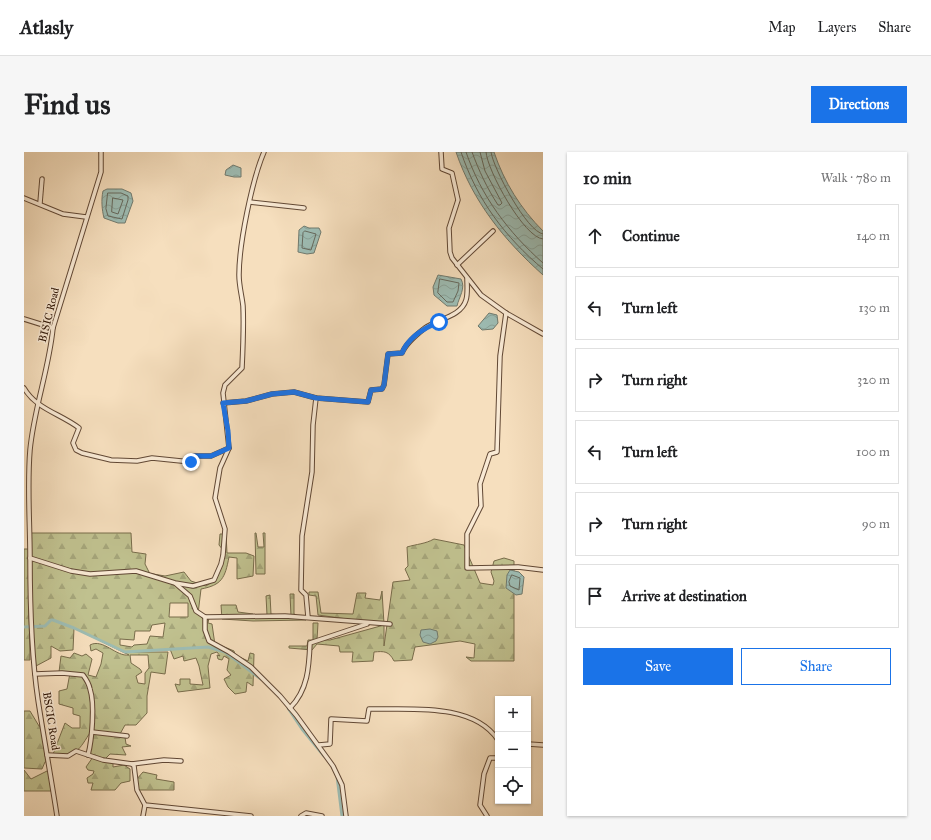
<!DOCTYPE html>
<meta charset="utf-8">
<style>
body{margin:0;font-family:"IM FELL Great Primer",serif;background:#f6f6f6;color:#202124}
.controls{position:absolute;right:12px;bottom:12px;display:grid;overflow:hidden;border-radius:0px;box-shadow:0 1px 3px #0004}
.controls button{width:36px;height:36px;display:grid;place-items:center;padding:0;border:0;border-bottom:1px solid #e0e0e0;background:#fff;color:#202124;font:20px sans-serif}
.stop{position:absolute;width:12px;height:12px;margin:-9px;border:3px solid #1a73e8;border-radius:50%;background:#fff}
.stop.end{background:#1a73e8;border-color:#fff;box-shadow:0 1px 4px #0008}
.list{margin:0;padding:0;list-style:none}
h2{display:flex;justify-content:space-between;align-items:center;height:52px;margin:0;padding:0 16px;font-size:17px}
h2 small{font-size:13px;font-weight:400;color:#757577}
.list li{display:grid;grid-template-columns:26px 1fr auto;gap:12px;align-items:center;box-sizing:border-box;height:64px;margin:0 8px 8px;padding:0 8px;border:1px solid #e0e0e0;border-radius:0px}
.list b{display:block;font-size:15px;white-space:nowrap}
.list em{font-size:13px;font-style:normal;color:#757577}
.actions{display:flex;gap:8px;padding:12px 16px}
.actions a{flex:1;padding:9px 0;border:1px solid #1a73e8;border-radius:0px;text-align:center;font-size:14px;color:#1a73e8}
.actions .main{background:#1a73e8;color:#fff}
.icon{flex:none;width:22px;height:22px;fill:none;stroke:currentColor;stroke-width:2;stroke-linecap:round;stroke-linejoin:round}
.map{position:relative;flex:none;width:519px;height:664px;overflow:hidden;border-radius:0px}
header{display:flex;align-items:center;gap:24px;box-sizing:border-box;height:56px;padding:0 20px;background:#fff;border-bottom:1px solid #e0e0e0}
header strong{font-size:19px}
nav{display:flex;gap:22px;margin-inline-start:auto;font-size:14px}
.intro{display:flex;align-items:center;justify-content:space-between;box-sizing:border-box;height:96px;padding:0 24px}
h1{margin:0;font-size:28px}
.button{padding:10px 18px;border-radius:0px;background:#1a73e8;color:#fff;font-size:14px;font-weight:700}
main{display:flex;gap:24px;padding:0 24px}
aside{flex:1;background:#fff;border-radius:0px;box-shadow:0 1px 3px #0004}
.map>svg:first-child{display:block}
</style>
<header>
<strong>Atlasly</strong>
<nav><a>Map</a><a>Layers</a><a>Share</a></nav>
</header>
<div class="intro"><h1>Find us</h1><a class="button">Directions</a></div>
<main>
<div class="map">
<svg width="519" height="664" viewBox="0 0 519 664">
<defs>
<pattern id="forest-firs" width="22" height="20" patternUnits="userSpaceOnUse"><rect width="22" height="20" fill="#c0c18f"/><path d="M5 1l3.5 6h-7zM16 11l3.5 6h-7z" fill="#a5a57a"/></pattern>
<pattern id="water-waves" width="16" height="10" patternUnits="userSpaceOnUse"><rect width="16" height="10" fill="#9dbcb3"/><path d="M0 5q4-4 8 0t8 0" fill="none" stroke="#88a198"/></pattern>
</defs>
<rect width="100%" height="100%" fill="#f6dfbe"/>
<filter id="stains"><feTurbulence type="fractalNoise" baseFrequency=".005" numOctaves="4"/><feColorMatrix values="0 0 0 0 .2 0 0 0 0 .09 0 0 0 0 .02 0 0 0 .5 -.17"/></filter>
<radialGradient id="worn" r=".72"><stop offset=".6" stop-color="#630" stop-opacity="0"/><stop offset="1" stop-color="#630" stop-opacity=".3"/></radialGradient>
<g fill="url(#forest-firs)" stroke="#786c4b" fill-rule="evenodd">
<path d="M6 381H107L108 400 122 402 121 412 126 422C106 417 87 421 67 421 46 421 26 411 7 405Z"/>
<path d="M231 381H232L234 395H240L239 381H241V422H232Z"/>
<path d="M196 382H202L203 401H222L230 404 229 424 213 427V406L205 405C201 426 198 433 177 437L174 462 181 469 185 466 184 471 188 472 191 493 198 494 210 499 211 503 224 509 226 501 230 502 229 534 223 530 222 540 211 542 204 535 200 527 207 523 203 518 205 507 200 504 198 508 194 507 193 503 196 504 193 500 187 502 184 514 186 536 154 540 151 532 156 533V527H166V532L179 533 175 514 172 506 160 509 159 504 150 507 146 497 109 500H144L141 522 127 520 123 544V561L112 573H101L96 582 101 585 102 592 107 594 98 595 102 603 86 602 81 607 89 609V615L100 613 106 617V629L97 631 91 638H67L69 631H64L63 626 69 622 70 619 64 618 62 615 69 605 64 603 67 579C55 598 53 605 29 602L41 571 48 576H56V564L49 562V556L35 552V539L43 537 46 521 35 520 37 504 46 506 50 501 58 504 62 502 68 507 64 523 72 525 77 512 79 501 72 497 67 499 66 493C79 486 92 505 105 503L50 476 49 498 36 499 27 494V506L12 514 5 457 6 508H0V397H5L6 406 66 422 112 419 141 424 160 420 167 429 182 434 191 428C193 418 202 414 197 403L199 398 195 393ZM146 451H164V465H145ZM141 471 139 485 126 484 123 492 110 493 108 495 96 493V487L110 488 111 479H126L128 473ZM106 503H124L125 516 121 521V532L114 531 112 524 118 520 116 517 107 511Z"/>
<path d="M410 387 440 393 456 431 469 433 470 429 467 420 470 409 480 406 490 409V509H447L442 505 450 506 451 492 436 489 391 495 388 508 370 509C365 499 360 499 350 500L349 509 328 510 329 500H316L315 494 293 492 288 498 265 496V494H283L284 488H289V471H294L293 488H306L360 473V494L369 430 386 428 381 417 384 414 383 395C393 392 401 392 410 387Z"/>
<path d="M358 439 360 472 294 463 292 444 285 443V440H294L297 461 329 462 333 441H342L341 446 356 448Z"/>
<path d="M266 442H270V462L282 468 229 469 198 467 197 453H212L214 460 229 462V463H243L242 444 246 443 247 462 267 464Z"/>
<path d="M0 559H6L15 574H17L24 609 21 610 18 617 0 616Z"/>
<path d="M0 618 7 627 25 618 27 639H0Z"/>
<path d="M119 620 133 623 132 627 150 630V638H113L112 628Z"/>
</g>
<g fill="url(#water-waves)" stroke="#717a6e">
<path d="M432 0H470C480 30 497 57 519 79V123C480 88 449 50 432 0Z"/>
<path d="M209 13 217 16V25H210L201 23 202 18Z"/>
<path d="M83 37H98L107 41 109 49 101 71H94L80 66C78 58 77 48 79 39Z"/>
<path d="M280 74 285 76H295L297 80 290 101 283 102 274 100 275 78Z"/>
<path d="M414 123 437 127C442 136 435 145 433 154H423L410 143 409 135Z"/>
<path d="M465 161 473 163 474 171 469 177 458 178 454 174Z"/>
<path d="M486 418 495 420 500 425 498 442 492 443 482 436 483 423Z"/>
<path d="M406 477 413 479 414 485 412 489 406 492 399 490 396 483 397 478Z"/>
</g>
<g fill="none" stroke-linecap="round" stroke-linejoin="round">
<g stroke="#66695d" stroke-width="1">
<path d="M437 0C453 48 481 85 519 117"/>
<path d="M442 0C457 44 484 80 519 111"/>
<path d="M448 0C455 19 463 36 474 53H476L478 51 461 19 456 0"/>
<path d="M462 0C463 18 500 86 519 87"/>
<path d="M467 0C469 16 503 80 519 82"/>
<path d="M84 41H97L104 44V48L98 67 84 64 82 57Z"/>
<path d="M89 46 99 48 94 62 88 60Z"/>
<path d="M281 79 292 82 287 98 278 96 279 81Z"/>
<path d="M416 127 435 131 434 139 429 150H423L414 141Z"/>
<path d="M488 423 496 426 495 438 486 434 485 430Z"/>
</g>
<g stroke="#9dbcb3" stroke-width="3">
<path d="M0 475 21 474 27 468H29L50 476 101 500 184 495 201 500 237 527"/>
<path d="M264 556 278 577 300 604"/>
<path d="M313 624 318 664"/>
</g>
<defs>
<g id="minor">
<path d="M417 0 418 17 428 21 434 48 425 76 426 100 428 106 457 143 482 161 519 182"/>
<path d="M0 46 39 62 62 65"/>
<path d="M226 50 280 56"/>
<path d="M16 51 18 27"/>
<path d="M433 113 469 79"/>
<path d="M482 161 476 204 473 300 466 302 456 332 457 354 443 382V416L494 415 519 418"/>
<path d="M0 167 29 176"/>
<path d="M0 236C12 257 37 262 55 276L49 291 52 298 58 301 87 308 113 309 128 306 167 310 170 304H187L205 296"/>
<path d="M199 251 222 249 248 242 270 240 292 246 344 250 347 238 358 237 360 233 364 202 378 201C382 191 392 183 401 176 413 167 437 165 442 148 444 142 443 133 443 126"/>
<path d="M6 406 47 419 66 422 112 419 151 431 169 434 190 428 197 412 199 403 201 377 191 346 196 316 205 296 199 241 201 233 218 216C219 195 220 174 219 154 218 144 215 134 215 123 215 92 228 28 240 0"/>
<path d="M152 432 166 444 172 459 181 465 261 464 366 472"/>
<path d="M181 465V478L185 489 205 500 227 515 256 544 272 563 309 614 318 633 322 664"/>
<path d="M284 465 282 443 277 438 278 384 288 320 289 273 292 246"/>
<path d="M11 522 38 521 59 523C62 527 65 532 66 537 71 552 68 588 64 603"/>
<path d="M266 556C284 538 285 515 286 491L343 472"/>
<path d="M68 580 103 584"/>
<path d="M504 592 519 593"/>
<path d="M295 593 306 592 307 567 343 569 345 557C385 558 449 550 474 588"/>
<path d="M23 603 44 604 52 599 79 608 108 612 110 614 113 638 121 653 227 664"/>
<path d="M108 612 140 608 157 609"/>
<path d="M33 664C27 625 20 587 14 548 7 501 6 453 6 406 6 370 3 334 6 298 10 256 25 217 29 176L77 20V0"/>
<path d="M119 664 121 653"/>
<path d="M277 664 282 661 298 664"/>
<path d="M463 664 456 653 460 622 466 606H474"/>
</g>
</defs>
<use href="#minor" stroke="#614835" stroke-width="5.5"/>
<use href="#minor" stroke="#f9ead5" stroke-width="3.5"/>
</g>
<g fill="none" stroke-linecap="round" stroke-linejoin="round">
<path stroke="#1a73e8" stroke-width="5" d="M167 310 170 304H187L205 296 204 279 199 251 222 249 248 242 270 240 292 246 344 250 347 238 358 237 360 233 364 202 378 201C384 186 400 176 415 170"/>
</g>
<g text-anchor="middle" dominant-baseline="central" stroke-width="3" stroke-linejoin="round" paint-order="stroke">
<g font-size="11" fill="#2f1607" stroke="#f9ead5">
<text transform="translate(25 163) rotate(-76)">BISIC Road</text>
<text transform="translate(27 569) rotate(81)">BSCIC Road</text>
</g>
</g>
<rect width="100%" height="100%" filter="url(#stains)"/>
<rect width="100%" height="100%" fill="url(#worn)"/>
</svg>
<div class="controls">
<button>+</button>
<button>−</button>
<button><svg class="icon" aria-label="locate" viewBox="0 0 24 24"><circle cx="12" cy="12" r="6"/><path d="M12 2v4M12 18v4M2 12h4M18 12h4"/></svg></button>
</div>
<div class="stop" style="left:415px;top:170px"></div>
<div class="stop end" style="left:167px;top:310px"></div>
</div>
<aside>
<h2>10 min<small>Walk · 780 m</small></h2>
<ul class="list">
<li><svg class="icon" aria-label="ahead" viewBox="0 0 24 24"><path d="M12 20V5M6 11l6-6 6 6"/></svg><div><b>Continue</b></div><em>140 m</em></li>
<li><svg class="icon" aria-label="left" viewBox="0 0 24 24"><path d="M17 20v-9H6M10 6l-5 5 5 5"/></svg><div><b>Turn left</b></div><em>130 m</em></li>
<li><svg class="icon" aria-label="right" viewBox="0 0 24 24"><path d="M7 20v-9h11M14 6l5 5-5 5"/></svg><div><b>Turn right</b></div><em>320 m</em></li>
<li><svg class="icon" aria-label="left" viewBox="0 0 24 24"><path d="M17 20v-9H6M10 6l-5 5 5 5"/></svg><div><b>Turn left</b></div><em>100 m</em></li>
<li><svg class="icon" aria-label="right" viewBox="0 0 24 24"><path d="M7 20v-9h11M14 6l5 5-5 5"/></svg><div><b>Turn right</b></div><em>90 m</em></li>
<li><svg class="icon" aria-label="arrive" viewBox="0 0 24 24"><path d="M6 21V4h12l-3 4 3 4H6"/></svg><div><b>Arrive at destination</b></div></li>
</ul>
<div class="actions"><a class="main">Save</a><a>Share</a></div>
</aside>
</main>
